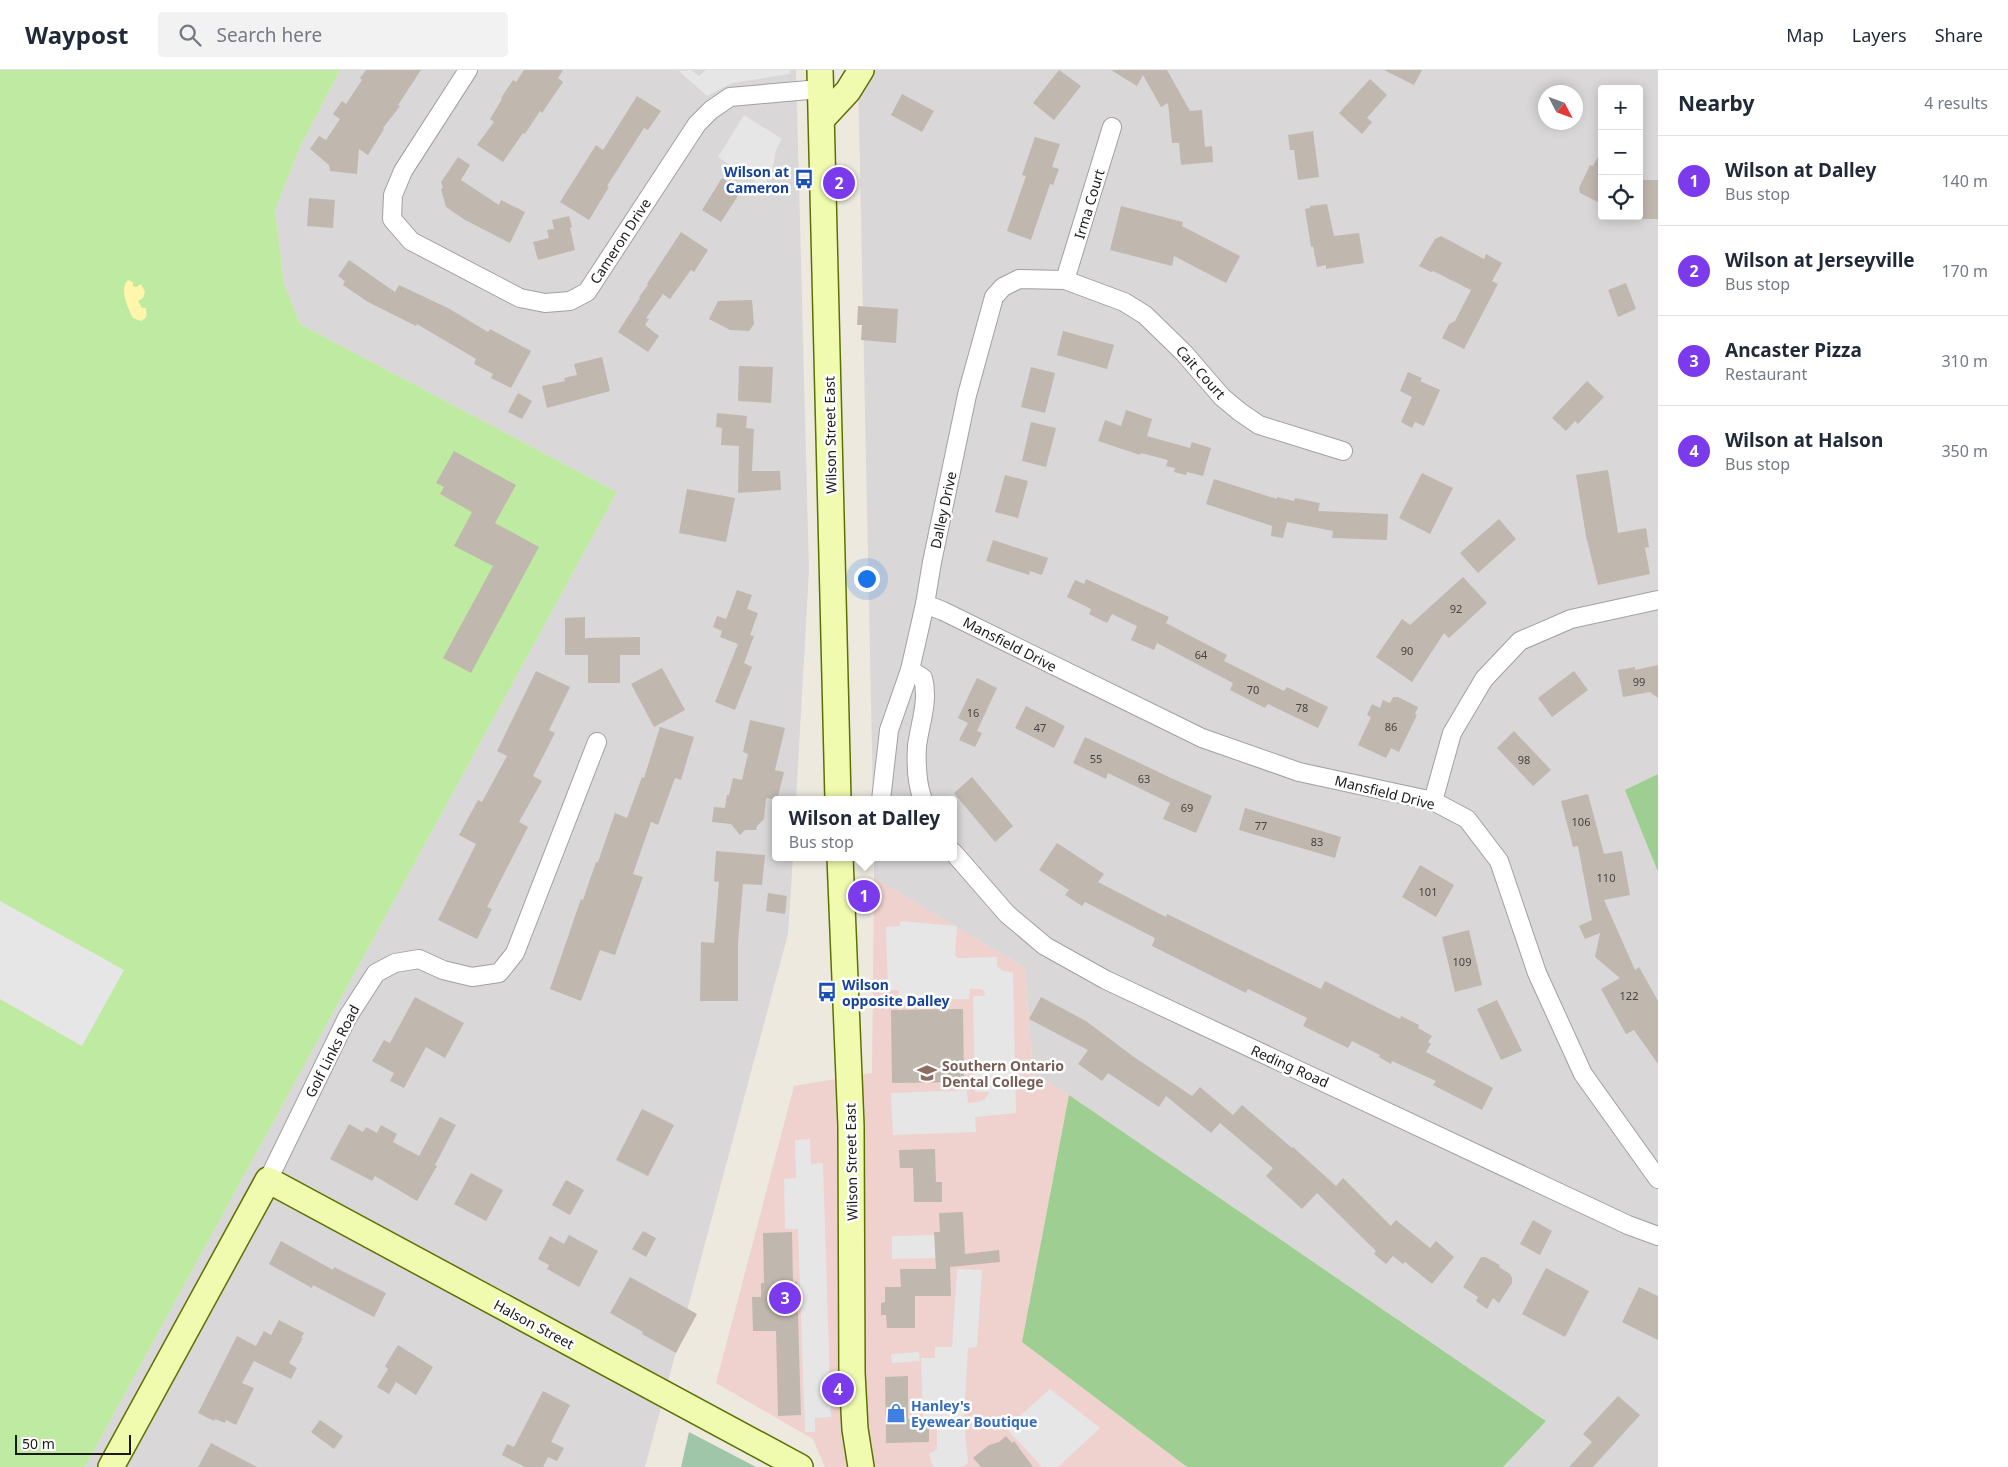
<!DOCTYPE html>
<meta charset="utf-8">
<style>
body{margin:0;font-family:"Noto Sans",sans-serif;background:#f2f2f3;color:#1f2937}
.controls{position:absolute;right:15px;top:15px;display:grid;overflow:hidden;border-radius:5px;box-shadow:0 2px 12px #0003}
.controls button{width:45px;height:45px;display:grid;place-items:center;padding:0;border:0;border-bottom:1px solid #e0e1e3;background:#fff;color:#1f2937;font:25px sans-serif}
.compass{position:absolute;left:1538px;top:15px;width:45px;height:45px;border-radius:50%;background:#fff;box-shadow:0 2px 12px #0003;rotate:131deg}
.scale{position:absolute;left:15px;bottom:12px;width:116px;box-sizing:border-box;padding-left:5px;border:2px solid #1a1a1a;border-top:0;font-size:14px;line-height:18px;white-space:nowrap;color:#1a1a1a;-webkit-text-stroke:4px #fff;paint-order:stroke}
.you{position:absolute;left:866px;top:508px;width:18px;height:18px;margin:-12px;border:4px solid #fff;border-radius:50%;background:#1a73e8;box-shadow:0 0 0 8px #1a73e833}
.badge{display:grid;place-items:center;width:32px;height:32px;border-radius:50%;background:#7c3aed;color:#fff;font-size:16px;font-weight:700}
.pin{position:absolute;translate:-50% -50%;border:2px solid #fff;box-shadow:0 1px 5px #0006}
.popup{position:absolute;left:772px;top:726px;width:185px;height:65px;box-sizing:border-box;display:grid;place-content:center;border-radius:5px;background:#fff;filter:drop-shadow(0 1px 4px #0005);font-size:16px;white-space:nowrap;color:#747a83}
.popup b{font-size:19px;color:#1f2937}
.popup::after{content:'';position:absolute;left:50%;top:100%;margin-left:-10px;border:10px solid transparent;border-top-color:#fff}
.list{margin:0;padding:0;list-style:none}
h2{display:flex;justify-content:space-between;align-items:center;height:65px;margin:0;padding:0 20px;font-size:21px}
h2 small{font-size:16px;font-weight:400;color:#747a83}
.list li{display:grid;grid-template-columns:32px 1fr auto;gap:15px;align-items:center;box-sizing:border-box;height:90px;padding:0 20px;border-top:1px solid #e0e1e3}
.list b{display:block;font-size:19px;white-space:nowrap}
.list p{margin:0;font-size:16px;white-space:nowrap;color:#747a83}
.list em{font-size:16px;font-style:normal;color:#747a83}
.icon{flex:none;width:28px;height:28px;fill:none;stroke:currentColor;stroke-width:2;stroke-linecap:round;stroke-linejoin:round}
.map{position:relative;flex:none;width:1658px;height:1397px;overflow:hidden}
header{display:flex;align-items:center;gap:30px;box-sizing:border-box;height:70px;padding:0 25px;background:#fff;border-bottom:1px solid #e0e1e3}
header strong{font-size:24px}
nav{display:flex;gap:28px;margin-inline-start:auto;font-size:18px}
.search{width:350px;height:45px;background:#f2f2f3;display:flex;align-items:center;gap:12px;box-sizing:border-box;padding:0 18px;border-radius:5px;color:#747a83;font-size:19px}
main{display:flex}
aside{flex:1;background:#fff}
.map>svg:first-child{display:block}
</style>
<header>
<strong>Waypost</strong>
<div class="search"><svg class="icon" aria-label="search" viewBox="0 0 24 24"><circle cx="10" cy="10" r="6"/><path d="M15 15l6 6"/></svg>Search here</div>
<nav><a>Map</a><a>Layers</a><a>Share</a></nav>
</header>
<main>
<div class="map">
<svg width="1658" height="1397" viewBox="0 0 1658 1397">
<rect width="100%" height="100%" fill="#ede9df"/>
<g fill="#d9d7d7" fill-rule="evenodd">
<path d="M340 0H796L809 500 796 730H775V787H793L788 864 645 1397H85L617 422 300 254 284 214 275 140 300 77Z"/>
<path d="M858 0H1658V704L1626 720 1658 802V1397H1503L1545 1350 1069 1025 1033 1003 1025 898 874 808V787H953V730H873ZM1602 19H1639V146H1602ZM1546 22H1576V52H1546Z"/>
</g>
<path fill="#efd1cd" d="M874 808 1025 898 1033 1003 1069 1025 1022 1272 1187 1397H825L813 1369 716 1313 794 1016 872 1003Z"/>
<path fill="#bfeaa2" d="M0 0H340L300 77 275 140 284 214 300 254 617 422 85 1397H0Z"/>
<g fill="#9ece92">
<path d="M1658 704V802L1625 720Z"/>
<path d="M1069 1025 1546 1351 1503 1397H1187L1022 1272Z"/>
</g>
<path fill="#fff6ab" d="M128 210 133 212V216L136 217 141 214 145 222 143 228 138 231 142 238H146C146 245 149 247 141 251L133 248C128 238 119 219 128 210Z"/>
<path fill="#a0c6a9" d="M689 1362 756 1397H681Z"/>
<g fill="#e6e6e6">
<path d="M691 0 699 6 706 0H790V4L732 13 707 26 679 1Z"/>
<path d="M744 45 782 69 776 80 772 102 763 117 718 87Z"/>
<path d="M0 831 124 900 82 976 0 929Z"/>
<path d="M900 851 957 856 955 886 958 888 997 887V896L1003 901 1013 902 1016 1043 975 1047 976 1062 893 1065 891 1023 967 1020 968 1033 979 1032 985 1029 989 1022H975L973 926H983L985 923 982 919H970L969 929 899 931V920H888L886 857 900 856Z"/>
<path d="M810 1069 811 1094 823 1093 831 1347 815 1348V1362H805L798 1159H785L784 1109 796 1108 795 1070Z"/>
<path d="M938 1165 939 1188 892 1189V1166Z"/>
<path d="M957 1199 982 1200 977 1277 968 1278 964 1350 968 1393 962 1397H933L929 1384 937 1379V1352L933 1348 923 1347 921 1288H935V1277H952Z"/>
<path d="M919 1282 920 1291 892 1293 891 1284Z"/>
<path d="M1050 1319 1100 1358 1058 1397H1042L1006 1358Z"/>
</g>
<g fill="#c0b8af">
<path d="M366 0H421L398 35 400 36 383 58 384 59 368 85 359 79 357 104 330 101 329 95 310 79 319 66 326 70 340 49 333 44 342 31 346 34 362 10 360 8Z"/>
<path d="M524 0H563L558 8 563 12 542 43 540 41 525 64 523 63 503 92 477 75 494 52 490 49 502 29 501 28 513 10 516 12Z"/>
<path d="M1059 0 1081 16 1054 50 1033 33Z"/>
<path d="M1111 0H1167L1190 41 1202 40 1205 77 1212 76 1213 92 1181 95 1179 73H1172L1168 33 1161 37 1143 5 1137 16Z"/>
<path d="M1384 0H1422L1414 15Z"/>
<path d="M1370 9 1387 25 1367 48 1372 52 1362 64 1339 43Z"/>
<path d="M902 24 934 41 922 62 891 45Z"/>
<path d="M637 26 661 41 648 60 644 58 607 116 609 117 589 150 560 132 596 75 603 80Z"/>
<path d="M1313 61 1319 107 1298 110 1294 80H1290L1288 65Z"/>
<path d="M1035 67 1060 74 1052 97 1059 99 1053 115 1050 114 1031 170 1007 161 1026 106 1022 105Z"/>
<path d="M1602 79V134L1580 123 1579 118 1590 95 1593 96Z"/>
<path d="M458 87 470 95 461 110 499 135 501 130 525 142 510 173 465 150 446 137 441 119 443 118 441 112Z"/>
<path d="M722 108 741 121 721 152 702 140Z"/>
<path d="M1639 110H1658V149H1642V147H1639Z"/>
<path d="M309 128 335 130 333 158 307 156Z"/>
<path d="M1327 134 1334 166 1359 163 1364 193 1326 199V195L1317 197 1313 176 1311 177 1305 139 1310 138V136Z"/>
<path d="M1121 136 1183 152 1182 156 1240 186 1226 213 1174 186 1172 196 1110 180Z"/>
<path d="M569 146 572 157 570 158 575 180 538 190 533 172 549 168 547 160 554 159 552 150Z"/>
<path d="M681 162 708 180 694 202 691 200 670 229 663 224 646 248 649 249 645 255 659 266 648 282 618 262 640 228 639 227 648 215 647 214Z"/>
<path d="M1441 166 1484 189 1486 184 1502 193 1492 211 1498 214 1464 279 1442 268 1449 254 1455 251 1471 220 1433 201 1431 202 1419 196 1435 169Z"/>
<path d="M349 190 395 222 399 215 448 238 488 262 490 259 531 281 511 318 491 308 493 304 474 294 476 289 417 254 416 256 368 232 343 215 345 211 338 206Z"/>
<path d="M1626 213 1636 239 1618 247 1608 220Z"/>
<path d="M752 230 754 254 749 261 730 260 709 249 718 231Z"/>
<path d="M858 236 898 239 896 273 861 270 862 255H857Z"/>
<path d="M1063 261 1114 275 1107 299 1057 285Z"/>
<path d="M602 287 610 321 547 338 542 316 565 311 564 308 577 305 574 294Z"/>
<path d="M739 296 773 297 771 333 738 331Z"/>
<path d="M1031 297 1055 303 1045 343 1021 337Z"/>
<path d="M1408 302 1422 308 1420 311 1440 320 1424 356 1415 352 1412 358 1401 352 1412 327 1400 321Z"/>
<path d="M1587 311 1604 327 1578 354 1575 351 1566 361 1552 348Z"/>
<path d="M518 323 532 331 522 349 508 342Z"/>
<path d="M1126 340 1152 349 1147 366 1190 378 1192 372 1211 378 1203 406 1187 402 1186 405 1174 402 1175 398 1166 396 1168 390 1141 383 1140 385 1098 371 1105 350 1121 356Z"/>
<path d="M717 343 747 346 746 358 754 359 752 401H780L781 420 738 423 739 376 721 375 722 358 716 357Z"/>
<path d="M1031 352 1056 358 1046 397 1022 391Z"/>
<path d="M454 381 516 415 495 453 539 477 471 603 443 588 493 496 454 476 472 442 440 424 444 417 436 413Z"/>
<path d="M1608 400 1618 463 1646 458 1649 477 1645 478 1650 504 1598 515 1586 466 1576 405Z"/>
<path d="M1422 403 1453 418 1430 464 1399 448Z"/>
<path d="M1005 405 1028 411 1018 448 995 442Z"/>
<path d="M1214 409 1277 429V427L1294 431 1295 428 1320 433 1318 441 1388 444 1387 470 1332 468 1333 461 1287 452 1283 468 1271 466 1272 456 1206 434Z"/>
<path d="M687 419 735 428 726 472 679 463Z"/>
<path d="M1499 449 1516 469 1478 503 1460 483Z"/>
<path d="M993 470 1048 488 1042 505 1030 501 1029 505 986 491Z"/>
<path d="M1463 507 1487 533 1449 568 1444 563 1412 612 1376 587 1402 549 1410 555Z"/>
<path d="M1086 509 1169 547 1166 553 1227 585 1224 591 1284 621 1287 617 1328 637 1318 658 1268 634 1265 638 1230 620 1233 613 1157 573 1154 580 1131 570 1137 556 1112 544 1107 553 1089 544 1091 539 1067 527 1075 510 1084 514Z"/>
<path d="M737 520 752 525 747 539 758 543 750 565 754 566 744 593 752 597 735 640 715 632 738 574 720 567 722 561 713 557 717 546 726 549Z"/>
<path d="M585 547V568L640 567V585H620V613H588V585H565V548Z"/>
<path d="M1658 595V628L1650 622 1623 627 1618 600 1635 597V600Z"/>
<path d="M662 598 685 640 654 657 631 614Z"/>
<path d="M536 601 570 617 549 660 555 663 533 706 542 711 519 752 528 757 487 837 492 839 477 869 438 850 476 774 459 765 478 730 482 732 507 686 497 681Z"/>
<path d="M1574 601 1588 620 1552 647 1538 628Z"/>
<path d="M977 608 997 618 977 661 982 663 975 677 959 670 968 653 958 648Z"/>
<path d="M1393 627H1398L1418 637 1415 644 1417 645 1399 682 1391 678 1386 688 1358 675 1371 647 1367 645 1372 634 1380 638 1383 630 1390 633Z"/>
<path d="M1026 636 1065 656 1054 678 1015 658Z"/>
<path d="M750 650 785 658 775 700 784 702 777 730 766 728 764 749 757 756 756 760H745L740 765 731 754 712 752 714 737 725 738 727 725H729L733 708 742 710 748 684 743 682Z"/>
<path d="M660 657 694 667 681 710 675 708 658 755 651 752 633 804 643 807 615 885 600 880 581 931 550 919 581 829 583 830 596 792H598L615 743 627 748 642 707 644 708Z"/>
<path d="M1514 661 1551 700 1533 716 1497 678Z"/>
<path d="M1085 667 1171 708 1212 726 1196 763 1163 749 1170 733 1108 703 1106 709 1073 693Z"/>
<path d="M972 707 1013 756 995 772 954 723Z"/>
<path d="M1588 724 1604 784 1622 781 1630 825 1604 830 1635 900 1639 897 1658 931V994L1634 960 1626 964 1601 919 1620 908 1595 887 1600 863 1585 869 1579 856 1592 850 1578 776 1573 777 1561 731Z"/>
<path d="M1245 738 1341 767 1335 788 1239 760Z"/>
<path d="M1057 773 1104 804 1098 812 1166 847 1167 844 1321 919 1325 911 1400 949 1401 946 1419 955 1418 958 1432 966 1428 972 1431 974 1426 982 1493 1018 1482 1040 1433 1015 1436 1011 1392 991 1391 994 1379 987 1380 985 1352 971 1348 978 1303 956 1307 948 1248 919 1246 923 1152 876 1155 868 1085 832 1082 836 1065 825 1069 820 1039 800Z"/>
<path d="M716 781 765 785 762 815 743 814 738 873V931H700L701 872 714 873 719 812 714 811Z"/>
<path d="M1420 795 1454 815 1436 847 1402 827Z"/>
<path d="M768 823 787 826 785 844 766 841Z"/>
<path d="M1469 860 1482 915 1455 922 1442 867Z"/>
<path d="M415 927 464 953 445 988 426 977 404 1018 390 1011 394 1003 372 991 384 970 390 973Z"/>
<path d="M1041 927 1086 951 1134 987 1192 1026 1200 1017 1233 1045 1242 1035 1292 1078 1293 1077 1336 1116 1343 1108 1391 1156 1396 1150 1430 1178 1436 1171 1454 1187 1432 1214 1405 1192 1403 1194 1393 1186 1386 1194 1374 1184 1376 1181 1317 1123 1302 1139 1266 1106 1273 1098 1220 1053 1211 1063 1166 1026 1159 1037 1108 1003 1102 1011 1078 994 1088 980 1029 949Z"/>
<path d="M1497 930 1522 981 1501 990 1477 939Z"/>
<path d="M963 939 964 1012 892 1013 891 940Z"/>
<path d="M642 1039 674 1055 648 1106 616 1090Z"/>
<path d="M440 1047 456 1055 435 1095 437 1096 417 1131 375 1106 372 1111 330 1089 349 1054 363 1062 366 1057 377 1063 381 1055 397 1064 393 1072 419 1086Z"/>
<path d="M935 1079 936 1112H942V1132H914L913 1098H900L899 1080Z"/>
<path d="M471 1103 503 1120 486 1151 454 1134Z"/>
<path d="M566 1110 584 1120 570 1145 552 1135Z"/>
<path d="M963 1142 965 1184 999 1180 1000 1192 950 1197 951 1226H915V1258H887L886 1245H881V1233L885 1232V1217H901L900 1199H936L934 1162H940L939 1143Z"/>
<path d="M1533 1150 1552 1161 1540 1185 1520 1174Z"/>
<path d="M643 1161 656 1168 646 1187 632 1179Z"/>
<path d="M792 1162 793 1212H797L801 1345 778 1346 776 1261H753L752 1227H761V1213H764L763 1163Z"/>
<path d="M569 1165 598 1181 579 1217 547 1199 549 1195 538 1189 550 1166 564 1174Z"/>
<path d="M281 1171 333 1200 334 1197 386 1223 374 1247 313 1215 312 1218 269 1194Z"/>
<path d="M1481 1187H1485L1500 1195 1499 1197 1510 1204 1512 1208V1213L1499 1233 1493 1228 1487 1239 1476 1231 1478 1227 1463 1217Z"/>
<path d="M1546 1198 1589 1221 1565 1267 1522 1244Z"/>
<path d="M630 1207 697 1244 676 1283 642 1264 643 1262 610 1243Z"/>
<path d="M1639 1217 1658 1226V1270L1622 1252Z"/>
<path d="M279 1250 304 1263 301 1268H303L289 1293 297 1298 291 1309 254 1291 242 1313 254 1318 236 1355 226 1350 225 1353 215 1349 214 1351 198 1343 237 1266 256 1276 264 1261 271 1265Z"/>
<path d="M398 1275 433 1297 416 1325 396 1312 389 1324 377 1317 388 1299 385 1296Z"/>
<path d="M908 1306V1349H929V1372L886 1373 885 1307Z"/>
<path d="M543 1321 570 1335 551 1372 564 1378 557 1391 548 1387 543 1397H525L502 1385 507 1374 514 1377Z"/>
<path d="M1618 1326 1640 1345 1593 1397H1569L1592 1372 1583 1364Z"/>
<path d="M320 1350 343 1366 334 1379 311 1362Z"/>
<path d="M1006 1366 1012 1373 1014 1371 1033 1397H981L973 1388 989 1375 999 1372Z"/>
<path d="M211 1373 257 1397H198Z"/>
</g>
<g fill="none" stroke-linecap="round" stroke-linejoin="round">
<defs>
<g id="street">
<path d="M468 0 403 101 393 125 392 149 411 171 520 228 545 233 570 231 587 222 697 54 711 40 730 27 820 19"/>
<path d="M1065 210 1112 57"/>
<path d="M925 534 943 541 1202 668 1299 702 1433 731 1467 749 1499 791 1537 903 1583 1004 1658 1109"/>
<path d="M910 600 923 608C929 631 920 653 917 676 916 692 917 715 923 730"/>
<path d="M881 730 889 660 910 600 925 534 932 492 967 325 994 227 1003 217 1019 209 1065 210 1124 232 1145 245 1184 283 1222 327 1240 342 1259 355 1343 381"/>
<path d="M1433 731 1452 663 1484 609 1520 571 1571 549 1658 530"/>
<path d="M953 782 1007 844 1045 876 1106 910 1628 1155 1658 1166"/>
<path d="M268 1110 347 948 376 903 395 893 419 889 443 900 472 907 499 903 515 883 597 672"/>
</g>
<g id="secondary">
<path d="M820 0 838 730"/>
<path d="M822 49 848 21 861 0"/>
<path d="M840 787 851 1056 852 1303 855 1359 861 1397"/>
<path d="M111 1397 268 1110 800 1397"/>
</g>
</defs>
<use href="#street" stroke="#a1a1a1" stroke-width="20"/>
<use href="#secondary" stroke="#5b7102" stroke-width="28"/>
<use href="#street" stroke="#fff" stroke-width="18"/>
<use href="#secondary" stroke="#f0fbaf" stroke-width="25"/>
</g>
<defs>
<symbol id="bus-bare" viewBox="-9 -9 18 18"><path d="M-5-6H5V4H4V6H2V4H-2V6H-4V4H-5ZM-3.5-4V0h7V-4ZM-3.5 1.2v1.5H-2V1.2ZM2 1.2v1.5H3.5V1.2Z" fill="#1a4fb4" stroke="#fff" stroke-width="2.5" paint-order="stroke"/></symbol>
<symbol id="university-bare" viewBox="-9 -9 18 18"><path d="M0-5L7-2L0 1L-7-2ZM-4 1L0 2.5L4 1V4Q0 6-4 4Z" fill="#8d6e63" stroke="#fff" stroke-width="2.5" paint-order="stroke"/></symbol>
<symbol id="shop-bare" viewBox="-9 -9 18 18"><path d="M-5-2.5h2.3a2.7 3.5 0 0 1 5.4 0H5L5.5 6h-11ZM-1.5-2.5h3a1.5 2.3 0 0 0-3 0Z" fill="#3f7fe0" stroke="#fff" stroke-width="2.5" paint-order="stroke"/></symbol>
</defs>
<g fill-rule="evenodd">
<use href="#bus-bare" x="790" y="95" width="28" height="28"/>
<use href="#bus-bare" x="813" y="908" width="28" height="28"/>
<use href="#university-bare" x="913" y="989" width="28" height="28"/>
<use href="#shop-bare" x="882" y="1329" width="28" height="28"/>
</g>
<g text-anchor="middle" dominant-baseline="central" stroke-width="5" stroke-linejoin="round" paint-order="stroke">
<g font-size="11" fill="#44423f">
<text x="1456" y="538">92</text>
<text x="1407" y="580">90</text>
<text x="1201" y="584">64</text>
<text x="1639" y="611">99</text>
<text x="1253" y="619">70</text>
<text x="1302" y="637">78</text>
<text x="973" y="642">16</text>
<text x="1391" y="656">86</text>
<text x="1040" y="657">47</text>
<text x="1096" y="688">55</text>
<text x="1524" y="689">98</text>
<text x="1144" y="708">63</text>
<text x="1187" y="737">69</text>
<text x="1581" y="751">106</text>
<text x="1261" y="755">77</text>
<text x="1317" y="771">83</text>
<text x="1606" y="807">110</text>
<text x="1428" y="821">101</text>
<text x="1462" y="891">109</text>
<text x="1629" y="925">122</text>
</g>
<g font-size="14" font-weight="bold" fill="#164399" stroke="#fff" text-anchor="end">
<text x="789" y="101">Wilson at<tspan x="789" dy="16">Cameron</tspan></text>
<text x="842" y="914" text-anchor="start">Wilson<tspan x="842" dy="16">opposite Dalley</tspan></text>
</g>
<g font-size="14" fill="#1a1a1a" stroke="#fff">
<text transform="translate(1089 134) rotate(-73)">Irma Court</text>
<text transform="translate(620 171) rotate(-57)">Cameron Drive</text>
<text transform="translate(1201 302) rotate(48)">Cait Court</text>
<text transform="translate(830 365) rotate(-91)">Wilson Street East</text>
<text transform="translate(943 440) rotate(-78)">Dalley Drive</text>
<text transform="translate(1010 574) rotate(27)">Mansfield Drive</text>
<text transform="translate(1385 722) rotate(14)">Mansfield Drive</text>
<text transform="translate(332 981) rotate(-63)">Golf Links Road</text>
<text transform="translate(1290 996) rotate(24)">Reding Road</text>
<text transform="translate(851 1092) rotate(-91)">Wilson Street East</text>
<text transform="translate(534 1254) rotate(28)">Halson Street</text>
</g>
<g font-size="14" font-weight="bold" fill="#785e54" stroke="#fff" text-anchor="start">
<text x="942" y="995">Southern Ontario<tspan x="942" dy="16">Dental College</tspan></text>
</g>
<g font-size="14" font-weight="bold" fill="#366cbe" stroke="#fff" text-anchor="start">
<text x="911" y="1335">Hanley's<tspan x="911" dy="16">Eyewear Boutique</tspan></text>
</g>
</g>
</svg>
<div class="controls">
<button>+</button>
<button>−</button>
<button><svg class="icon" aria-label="locate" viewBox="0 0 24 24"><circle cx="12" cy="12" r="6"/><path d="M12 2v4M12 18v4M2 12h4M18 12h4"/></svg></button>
</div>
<svg class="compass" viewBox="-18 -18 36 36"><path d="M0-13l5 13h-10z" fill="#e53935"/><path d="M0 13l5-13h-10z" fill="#747a83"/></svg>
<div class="scale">50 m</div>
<div class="you"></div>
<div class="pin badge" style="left:864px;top:826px">1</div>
<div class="popup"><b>Wilson at Dalley</b>Bus stop</div>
<div class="pin badge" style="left:839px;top:113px">2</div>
<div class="pin badge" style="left:785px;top:1228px">3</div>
<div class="pin badge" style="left:838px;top:1319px">4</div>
</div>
<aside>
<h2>Nearby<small>4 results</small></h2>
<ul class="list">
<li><span class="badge">1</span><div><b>Wilson at Dalley</b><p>Bus stop</p></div><em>140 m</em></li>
<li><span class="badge">2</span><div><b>Wilson at Jerseyville</b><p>Bus stop</p></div><em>170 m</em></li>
<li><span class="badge">3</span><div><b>Ancaster Pizza</b><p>Restaurant</p></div><em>310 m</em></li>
<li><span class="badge">4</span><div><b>Wilson at Halson</b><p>Bus stop</p></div><em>350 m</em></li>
</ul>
</aside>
</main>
